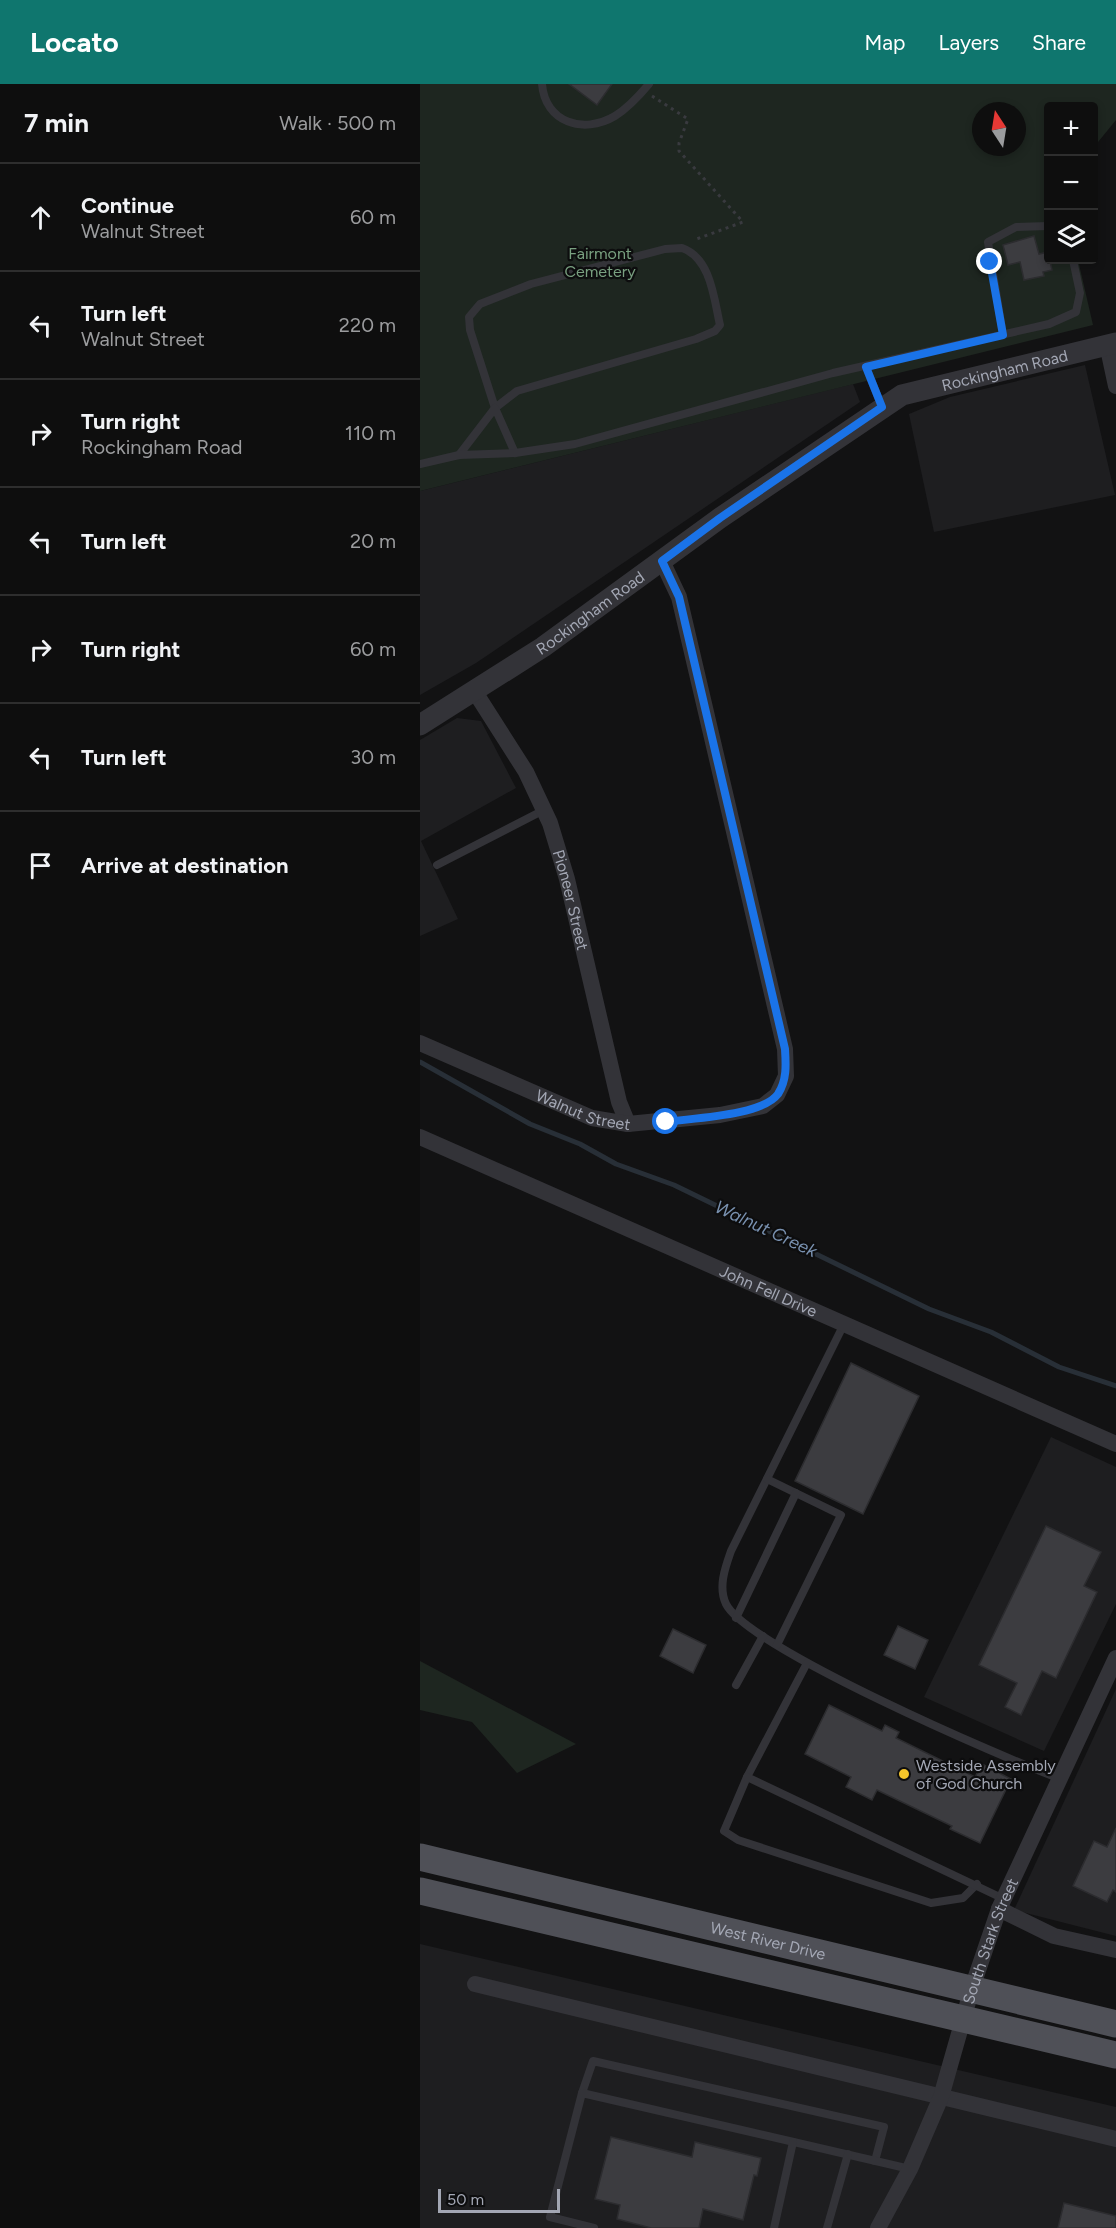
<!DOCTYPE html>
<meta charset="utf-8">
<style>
body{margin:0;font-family:Figtree,sans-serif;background:#171717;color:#f1f3f6}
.controls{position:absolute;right:18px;top:18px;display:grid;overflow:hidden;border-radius:6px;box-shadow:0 3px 9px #0003}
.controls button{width:54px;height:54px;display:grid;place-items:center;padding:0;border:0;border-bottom:2px solid #2e2e2e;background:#0e0e0e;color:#f1f3f6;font:30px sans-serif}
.compass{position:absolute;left:552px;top:18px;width:54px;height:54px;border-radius:50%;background:#0e0e0e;box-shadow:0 3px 9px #0003;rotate:348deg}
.scale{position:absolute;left:18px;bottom:15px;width:122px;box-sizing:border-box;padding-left:6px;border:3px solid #a3a7b4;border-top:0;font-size:16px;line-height:21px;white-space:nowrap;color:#a3a7b4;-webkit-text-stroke:4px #0d0d0e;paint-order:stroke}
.stop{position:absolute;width:18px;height:18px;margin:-14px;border:4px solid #1a73e8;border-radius:50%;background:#fff}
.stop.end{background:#1a73e8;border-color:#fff;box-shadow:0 2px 6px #0008}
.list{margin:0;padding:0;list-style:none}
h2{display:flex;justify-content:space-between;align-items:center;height:78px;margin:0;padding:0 24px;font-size:26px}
h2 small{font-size:20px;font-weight:400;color:#9b9c9e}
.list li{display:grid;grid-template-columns:39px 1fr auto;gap:18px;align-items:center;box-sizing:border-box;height:108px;padding:0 24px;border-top:2px solid #2e2e2e}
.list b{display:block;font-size:22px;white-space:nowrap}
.list p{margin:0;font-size:20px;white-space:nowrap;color:#9b9c9e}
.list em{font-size:20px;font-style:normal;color:#9b9c9e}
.icon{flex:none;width:33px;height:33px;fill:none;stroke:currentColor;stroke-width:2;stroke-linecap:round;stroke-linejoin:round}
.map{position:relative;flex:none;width:696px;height:2144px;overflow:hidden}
header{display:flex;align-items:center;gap:36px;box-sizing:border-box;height:84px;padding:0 30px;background:#0f766e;color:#fff}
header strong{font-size:28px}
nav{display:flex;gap:33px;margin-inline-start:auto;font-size:21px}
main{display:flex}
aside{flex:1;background:#0e0e0e}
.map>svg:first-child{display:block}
</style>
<header>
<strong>Locato</strong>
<nav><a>Map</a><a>Layers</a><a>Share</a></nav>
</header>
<main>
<aside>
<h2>7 min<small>Walk · 500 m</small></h2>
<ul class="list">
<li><svg class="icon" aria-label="ahead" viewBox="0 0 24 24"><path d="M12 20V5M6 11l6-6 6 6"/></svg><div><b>Continue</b><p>Walnut Street</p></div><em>60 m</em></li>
<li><svg class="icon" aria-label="left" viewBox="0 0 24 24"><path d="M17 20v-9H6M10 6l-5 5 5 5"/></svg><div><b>Turn left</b><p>Walnut Street</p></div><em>220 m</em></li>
<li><svg class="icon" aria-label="right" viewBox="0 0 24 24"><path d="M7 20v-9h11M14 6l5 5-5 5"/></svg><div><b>Turn right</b><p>Rockingham Road</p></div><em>110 m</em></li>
<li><svg class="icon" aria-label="left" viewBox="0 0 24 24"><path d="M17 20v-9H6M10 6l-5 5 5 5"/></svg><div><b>Turn left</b></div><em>20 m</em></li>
<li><svg class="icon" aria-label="right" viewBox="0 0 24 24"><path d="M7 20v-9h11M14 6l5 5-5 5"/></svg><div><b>Turn right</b></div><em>60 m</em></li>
<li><svg class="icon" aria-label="left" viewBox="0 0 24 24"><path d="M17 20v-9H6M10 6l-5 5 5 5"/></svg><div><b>Turn left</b></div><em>30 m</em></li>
<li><svg class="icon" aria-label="arrive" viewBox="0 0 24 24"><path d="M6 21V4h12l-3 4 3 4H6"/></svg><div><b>Arrive at destination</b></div></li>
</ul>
</aside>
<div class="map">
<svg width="696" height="2144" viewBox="0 0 696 2144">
<rect width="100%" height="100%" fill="#121213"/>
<g fill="#1e1e20">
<path d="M665 281 695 411 514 448 489 330 530 313Z"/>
<path d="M433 300 440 318 56 579 0 611V407Z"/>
<path d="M37 634 61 637 96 704 1 757 38 835 0 852V656Z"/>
<path d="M631 1353 696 1383V1520L624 1667 504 1613Z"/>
<path d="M696 1605V1852L594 1826Z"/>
<path d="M0 1860 696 2023V2144H0Z"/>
</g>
<g fill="#1e2620" fill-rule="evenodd">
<path d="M0 0H696V36L674 63V22H628V176H658L673 241 0 407ZM561 27H597V63H561Z"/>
<path d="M0 1577 156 1660 97 1689 52 1638 0 1626Z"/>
</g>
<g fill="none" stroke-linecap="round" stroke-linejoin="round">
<path stroke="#282f37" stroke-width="5" d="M0 978 110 1040 160 1060 196 1080 254 1101 509 1225 571 1248 639 1283 696 1302"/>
</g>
<g fill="#3c3c40" stroke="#2c2c2f" stroke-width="1.5">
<path d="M149 0H192L177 21Z"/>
<path d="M614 152 619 170 628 168 632 186 623 188 624 192 604 196 600 178 588 181 583 161Z"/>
<path d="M431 1279 499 1312 443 1430 375 1397Z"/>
<path d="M626 1442 681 1468 664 1502 677 1508 636 1594 622 1587 601 1631 585 1623 597 1599 559 1581Z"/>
<path d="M478 1542 508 1556 495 1585 464 1571Z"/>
<path d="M253 1545 286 1561 273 1589 240 1572Z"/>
<path d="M409 1621 462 1647 465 1641 479 1648 476 1654 555 1693 562 1680 591 1695 560 1759 530 1745 532 1742 457 1706 452 1716 426 1703 431 1693 385 1670Z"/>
<path d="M696 1744V1808L693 1806 687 1818 653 1802 674 1757 687 1763Z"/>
<path d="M191 2053 272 2073 275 2058 341 2074 337 2092 334 2091 323 2136 283 2125 279 2144H231L197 2135 200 2121 175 2115Z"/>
<path d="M644 2119 696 2132V2144H638Z"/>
</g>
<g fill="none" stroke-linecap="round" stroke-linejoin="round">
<path stroke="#393a3f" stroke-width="3" stroke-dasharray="3 4.5" stroke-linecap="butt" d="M232 12 268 35 259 59V67L323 138 274 156"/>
<g stroke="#333338" stroke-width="8">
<path d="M122 0C125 38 163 51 195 32 208 24 219 12 229 0"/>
<path d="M262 164C291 174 294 215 300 241L295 247 276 255 97 307 75 324 50 246 49 233 60 220 111 200 245 165Z"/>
<path d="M583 251 568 158 596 143 628 142"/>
<path d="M446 283 462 323"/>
<path d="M39 371 75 324 95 369"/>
<path d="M0 380 39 371 95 369 155 360 413 289 629 240 656 228 660 209 653 176"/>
<path d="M17 781 124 726"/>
<path d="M424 1240 311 1467C305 1484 298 1503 306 1520 327 1563 585 1675 641 1695"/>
<path d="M347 1395 421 1431 357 1561"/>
<path d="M316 1534 376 1409"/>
<path d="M387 1579 327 1693 304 1747 318 1756 511 1819 543 1814 557 1800"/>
<path d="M316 1601 343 1552"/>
<path d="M327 1693 584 1815"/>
<path d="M162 2009 173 1977 464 2043 455 2077"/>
<path d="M174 2144 130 2133 162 2009 490 2085"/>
<path d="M354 2144 373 2058"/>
<path d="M407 2144 428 2070"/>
</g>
<g stroke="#333338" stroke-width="16">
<path d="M687 260 696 302"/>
<path id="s1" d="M55 608 106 688 130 739 147 795 199 1018 208 1040"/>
<path id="s2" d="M0 959 172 1034 208 1040 300 1031 343 1022 357 1011 366 992 365 965 259 513 242 477"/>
<path id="s3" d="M0 1053 696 1360"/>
<path d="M579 1825 634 1852 696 1866"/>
<path d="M55 1900 696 2055"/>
<path id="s4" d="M458 2144 490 2085 521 2013 552 1904 579 1825 696 1574"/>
</g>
<path stroke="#333338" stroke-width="21" id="s5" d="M0 641 123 563 300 434 482 311 696 259"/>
<g stroke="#4f5057" stroke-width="27">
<path id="s6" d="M0 1773 696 1940"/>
<path d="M0 1807 696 1971"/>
</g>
</g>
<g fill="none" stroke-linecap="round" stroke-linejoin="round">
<path stroke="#1a73e8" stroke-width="8" d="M246 1038C272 1034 342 1032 358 1010 367 996 366 981 365 965L259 513 242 477 300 434 462 323 446 283 583 251 570 178"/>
</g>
<circle fill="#f4c42a" stroke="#0d0d0e" stroke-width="2" cx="484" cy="1690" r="6"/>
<g text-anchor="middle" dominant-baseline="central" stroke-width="4.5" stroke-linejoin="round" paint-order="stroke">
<g font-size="16" fill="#79a080" stroke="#0d0d0e">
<text x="180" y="169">Fairmont<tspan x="180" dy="18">Cemetery</tspan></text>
</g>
<g font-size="16" fill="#a3a7b4" stroke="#0d0d0e">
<text stroke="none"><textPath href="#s5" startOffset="690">Rockingham Road</textPath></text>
<text stroke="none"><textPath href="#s5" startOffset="204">Rockingham Road</textPath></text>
<text stroke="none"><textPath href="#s1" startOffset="231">Pioneer Street</textPath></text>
<text stroke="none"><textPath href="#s2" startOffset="177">Walnut Street</textPath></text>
<text stroke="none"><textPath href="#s3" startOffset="381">John Fell Drive</textPath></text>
<text stroke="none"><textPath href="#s6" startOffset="358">West River Drive</textPath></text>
<text stroke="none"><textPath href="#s4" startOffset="309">South Stark Street</textPath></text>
</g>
<g font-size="16" fill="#a3a7b4" stroke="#0d0d0e" text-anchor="start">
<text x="496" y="1681">Westside Assembly<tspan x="496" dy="18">of God Church</tspan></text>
</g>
<g font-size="18" font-style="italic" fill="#7991b0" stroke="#0d0d0e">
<text transform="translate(346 1145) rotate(25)">Walnut Creek</text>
</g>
</g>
</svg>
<div class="controls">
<button>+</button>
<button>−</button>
<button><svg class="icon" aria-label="layers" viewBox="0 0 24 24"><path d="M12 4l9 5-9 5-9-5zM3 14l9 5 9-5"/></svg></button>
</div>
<svg class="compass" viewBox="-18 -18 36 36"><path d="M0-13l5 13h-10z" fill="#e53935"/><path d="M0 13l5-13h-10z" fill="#9b9c9e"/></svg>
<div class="scale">50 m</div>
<div class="stop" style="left:246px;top:1038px"></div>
<div class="stop end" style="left:570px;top:178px"></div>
</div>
</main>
